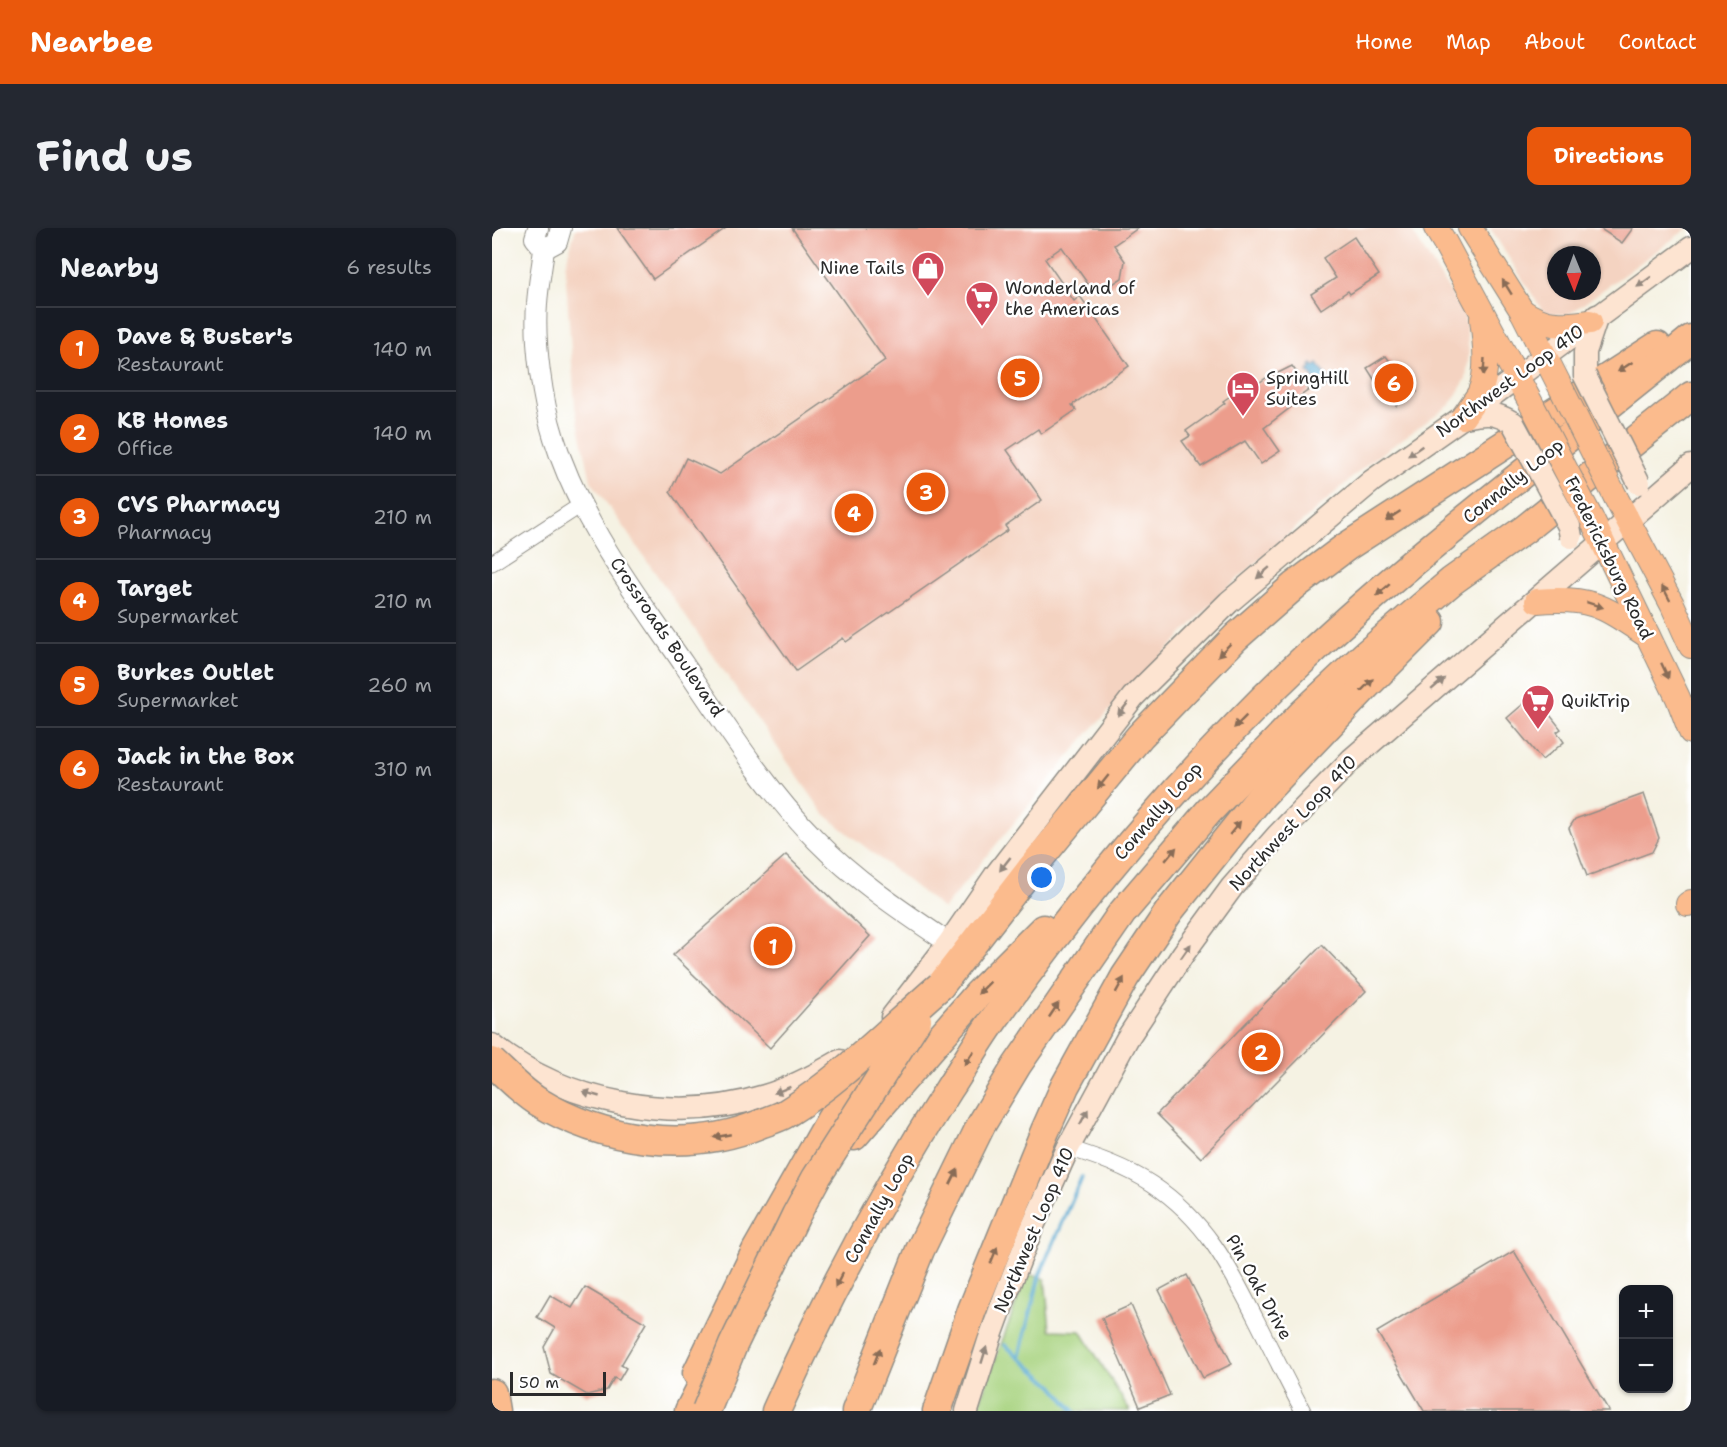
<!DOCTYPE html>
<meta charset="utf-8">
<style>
body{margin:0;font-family:"Shantell Sans",sans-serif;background:#242831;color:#f1f3f6}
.controls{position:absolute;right:18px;bottom:18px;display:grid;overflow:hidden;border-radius:12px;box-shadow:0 2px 4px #0004}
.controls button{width:54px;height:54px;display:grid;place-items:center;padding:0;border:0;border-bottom:2px solid #363941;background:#171b24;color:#f1f3f6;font:30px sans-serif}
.compass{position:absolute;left:1055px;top:18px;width:54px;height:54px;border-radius:50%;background:#171b24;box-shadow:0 2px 4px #0004;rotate:179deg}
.scale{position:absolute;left:18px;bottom:15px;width:96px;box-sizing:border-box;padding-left:6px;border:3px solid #2b2b2b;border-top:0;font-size:16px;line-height:21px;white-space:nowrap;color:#2b2b2b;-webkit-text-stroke:4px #fff;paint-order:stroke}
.you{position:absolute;left:550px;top:650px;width:21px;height:21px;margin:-15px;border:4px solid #fff;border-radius:50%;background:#1a73e8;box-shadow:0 0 0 9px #1a73e833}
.badge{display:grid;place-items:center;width:39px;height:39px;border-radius:50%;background:#ea580c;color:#fff;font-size:20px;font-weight:700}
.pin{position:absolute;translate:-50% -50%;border:3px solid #fff;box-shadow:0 2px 6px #0006}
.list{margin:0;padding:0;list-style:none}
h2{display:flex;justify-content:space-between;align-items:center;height:78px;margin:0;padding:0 24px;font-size:26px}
h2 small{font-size:20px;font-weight:400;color:#9ea1a6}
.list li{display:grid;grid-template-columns:39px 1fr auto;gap:18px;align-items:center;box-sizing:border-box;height:84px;padding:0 24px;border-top:2px solid #363941}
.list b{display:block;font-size:22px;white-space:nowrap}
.list p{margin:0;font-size:20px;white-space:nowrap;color:#9ea1a6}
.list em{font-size:20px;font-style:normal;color:#9ea1a6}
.map{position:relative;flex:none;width:1199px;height:1183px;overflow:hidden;border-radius:12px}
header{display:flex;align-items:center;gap:36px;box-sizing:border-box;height:84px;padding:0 30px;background:#ea580c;color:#fff}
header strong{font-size:28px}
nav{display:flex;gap:33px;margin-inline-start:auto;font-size:21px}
.intro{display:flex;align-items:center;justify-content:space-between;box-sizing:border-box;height:144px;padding:0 36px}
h1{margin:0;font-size:42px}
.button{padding:15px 27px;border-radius:12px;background:#ea580c;color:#fff;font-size:21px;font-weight:700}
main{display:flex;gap:36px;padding:0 36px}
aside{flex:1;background:#171b24;border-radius:12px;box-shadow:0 2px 4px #0004}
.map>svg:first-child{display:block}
</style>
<header>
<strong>Nearbee</strong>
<nav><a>Home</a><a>Map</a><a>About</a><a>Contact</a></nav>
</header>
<div class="intro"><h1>Find us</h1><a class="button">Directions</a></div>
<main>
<aside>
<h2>Nearby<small>6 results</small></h2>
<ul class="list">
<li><span class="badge">1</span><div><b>Dave &amp; Buster's</b><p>Restaurant</p></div><em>140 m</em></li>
<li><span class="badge">2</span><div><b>KB Homes</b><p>Office</p></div><em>140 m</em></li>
<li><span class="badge">3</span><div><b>CVS Pharmacy</b><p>Pharmacy</p></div><em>210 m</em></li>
<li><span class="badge">4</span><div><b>Target</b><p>Supermarket</p></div><em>210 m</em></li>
<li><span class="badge">5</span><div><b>Burkes Outlet</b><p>Supermarket</p></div><em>260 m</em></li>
<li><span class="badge">6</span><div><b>Jack in the Box</b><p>Restaurant</p></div><em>310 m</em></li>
</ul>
</aside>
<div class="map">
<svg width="1199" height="1183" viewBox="0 0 1199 1183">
<rect width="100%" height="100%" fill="#fff"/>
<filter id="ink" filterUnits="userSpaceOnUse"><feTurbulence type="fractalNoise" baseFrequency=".0167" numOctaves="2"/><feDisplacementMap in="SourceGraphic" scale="12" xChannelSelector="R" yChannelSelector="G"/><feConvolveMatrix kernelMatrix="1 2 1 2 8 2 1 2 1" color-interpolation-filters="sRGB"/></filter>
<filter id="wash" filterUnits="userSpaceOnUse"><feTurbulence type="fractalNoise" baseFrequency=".008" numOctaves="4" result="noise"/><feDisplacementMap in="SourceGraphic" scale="24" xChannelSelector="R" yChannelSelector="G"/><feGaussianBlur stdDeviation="1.35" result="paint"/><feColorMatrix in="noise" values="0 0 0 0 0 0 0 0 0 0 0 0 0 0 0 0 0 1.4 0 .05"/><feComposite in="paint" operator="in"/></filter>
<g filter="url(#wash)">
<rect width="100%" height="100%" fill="#f5f2e3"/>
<g fill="#f4d3c1" fill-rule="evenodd">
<path d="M84 0H918L973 88 977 124 974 151 958 177 878 234 729 366 598 503 451 681 332 586 99 253 83 179 73 38Z"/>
<path d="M998 0H1196L1083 82 1075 87 1052 85ZM1064 27H1100V63H1064Z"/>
</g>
<path fill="#a7d37f" stroke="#697f55" stroke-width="1.5" d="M535 1046 553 1051 558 1102 589 1103 638 1183H487L485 1181Z"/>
<path fill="#55a9d1" stroke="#406a7e" stroke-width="1.5" d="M820 136 822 139 826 136 840 156 830 162 816 143 819 141 818 138Z"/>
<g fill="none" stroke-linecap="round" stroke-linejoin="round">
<g stroke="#55a9d1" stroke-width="4">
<path d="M513 1117 561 1158 582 1183"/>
<path d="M527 1129 548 1046 590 949"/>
</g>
</g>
<g id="blocks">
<g fill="#ec9d8c">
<path d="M125 0H234L161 51Z"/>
<path d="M300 0H646L622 17 633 33 630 50 616 59 596 56 570 19 553 31 582 73 588 68 637 138 580 177 584 182 549 206 546 201 515 222 550 272 513 298 516 302 354 414 351 410 304 443 178 264 194 230 228 246 393 132Z"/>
<path d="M1107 0H1141L1130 15Z"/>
<path d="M862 9 887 47 858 66 856 63 829 81 819 66 844 50 831 30Z"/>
<path d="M894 128 906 145 911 142 925 164 904 178 901 172 897 175 875 140Z"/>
<path d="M800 138 817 162 801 173 803 176 772 200 788 223 769 236 753 213 709 239 690 213 698 208 694 203 725 181 733 175 731 173 744 164 746 168 751 166 781 145 782 147Z"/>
<path d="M1037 471 1046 481 1051 478 1069 501 1065 504 1072 514 1050 532 1015 490Z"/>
<path d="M1152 566 1167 610 1160 624 1095 648 1077 600 1083 591Z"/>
<path d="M294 627 378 708 278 820 181 727Z"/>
<path d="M830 717 874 763 709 930 665 886Z"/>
<path d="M1022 1023 1117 1183H932L885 1104Z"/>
<path d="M695 1047 740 1136 711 1150 667 1062Z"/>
<path d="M93 1059 154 1095 129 1137 134 1140 127 1152 122 1150 115 1162 95 1167 59 1146 52 1119 63 1100 45 1089 58 1067 80 1080Z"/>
<path d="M639 1077 678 1167 648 1179 610 1090Z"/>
</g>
</g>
</g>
<g filter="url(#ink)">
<use href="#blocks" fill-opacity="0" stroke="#908e87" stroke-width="1.5"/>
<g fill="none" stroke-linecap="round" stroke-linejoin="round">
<defs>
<g id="minor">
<path d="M0 335 89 277"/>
<path d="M576 920C605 929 634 939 660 956 713 991 737 1038 765 1093 780 1123 795 1153 811 1183"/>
</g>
<g id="tertiary">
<path d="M46 0 43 10 52 21C50 39 46 58 45 76 42 114 50 173 62 210 88 294 144 366 193 438 234 498 273 560 324 612 363 652 411 684 457 715"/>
<path d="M52 21 65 14 69 0"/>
</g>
<g id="secondary">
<path d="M1093 148V124L1105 88"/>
<path d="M971 189C993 185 1001 183 1021 195"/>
<path d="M400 789 457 715 503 648 641 469 737 374 880 253 971 189 1199 20"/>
<path d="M0 817C73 876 184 896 273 868 300 860 324 847 348 833"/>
<path d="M475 1183 497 1113 513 1069 540 1000 576 920 635 811 691 726 740 659 785 608 860 531 1199 238"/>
</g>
<g id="primary">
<path d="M944 0 953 15 1041 179"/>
<path d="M978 0 1030 83 1069 160"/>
<path d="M1030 83C1055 100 1069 97 1098 94"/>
<path d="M971 189C976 182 982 174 987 166 997 145 993 114 990 91"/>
<path d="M1124 270 1181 378 1199 418"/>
<path d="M1099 290 1186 470 1199 504"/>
<path d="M1045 373C1100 368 1112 379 1156 408"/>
<path d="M1196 676 1199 674"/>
</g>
<g id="motorway">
<path d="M448 758 538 642 648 508 744 409 802 358 854 319 1165 118"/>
<path d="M362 908 486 766 551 701"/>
<path d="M205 1145 264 1023 339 891 388 817"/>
<path d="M0 1165 3 1183"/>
<path d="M197 1183 224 1130"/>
<path d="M284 1183C334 1071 391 964 457 861 474 835 489 808 508 783 599 656 699 538 812 431 934 316 1070 217 1199 111"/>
<path d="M364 1183 428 1022 489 897 525 837 630 685 717 583 811 485 872 428 960 353 1033 301 1199 168"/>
<path d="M445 1183 480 1082 553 903 573 858 633 749 678 682 770 567 874 458 938 394"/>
</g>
</defs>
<use href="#minor" stroke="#908e87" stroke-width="17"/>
<use href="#tertiary" stroke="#908e87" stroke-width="22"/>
<use href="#secondary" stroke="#908e87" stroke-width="25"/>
<use href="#primary" stroke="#908e87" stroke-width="26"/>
<use href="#motorway" stroke="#908e87" stroke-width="31"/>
<use href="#minor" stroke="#fff" stroke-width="15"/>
<use href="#tertiary" stroke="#fff" stroke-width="20"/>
<use href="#secondary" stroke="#fde4d1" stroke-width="22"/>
<use href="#primary" stroke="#fbbb8d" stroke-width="24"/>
<use href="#motorway" stroke="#fbbb8d" stroke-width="28"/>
<defs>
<g id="secondary-bridge">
<path d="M1093 148 1147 255"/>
<path d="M1021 195 1077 298 1079 309"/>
</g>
<g id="primary-bridge">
<path d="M1069 160 1124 270"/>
<path d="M1041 179 1099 290"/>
</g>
<g id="motorway-bridge">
<path d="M0 834C14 847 28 862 45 873 110 913 196 926 268 896 276 893 286 890 293 886 350 851 398 801 448 758"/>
<path d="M214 1183 241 1117 304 987 324 950 425 792"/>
</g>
</defs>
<use href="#secondary-bridge" stroke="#908e87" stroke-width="25" stroke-linecap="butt"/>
<use href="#primary-bridge" stroke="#908e87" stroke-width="26" stroke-linecap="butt"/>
<use href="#motorway-bridge" stroke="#908e87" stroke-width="31" stroke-linecap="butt"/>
<use href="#secondary-bridge" stroke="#fde4d1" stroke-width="22"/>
<use href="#primary-bridge" stroke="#fbbb8d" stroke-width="24"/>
<use href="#motorway-bridge" stroke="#fbbb8d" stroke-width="28"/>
</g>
<defs><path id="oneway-solid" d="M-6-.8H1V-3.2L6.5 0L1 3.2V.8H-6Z" transform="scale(1.5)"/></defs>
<g fill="#94887e">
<use href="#oneway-solid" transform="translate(1152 54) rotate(144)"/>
<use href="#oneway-solid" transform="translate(923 223) rotate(145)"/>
<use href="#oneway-solid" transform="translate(771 345) rotate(139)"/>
<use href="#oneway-solid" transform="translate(946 456) rotate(-41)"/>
<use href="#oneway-solid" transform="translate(631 481) rotate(128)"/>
<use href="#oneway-solid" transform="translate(513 636) rotate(128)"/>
<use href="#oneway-solid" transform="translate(694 723) rotate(-55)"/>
<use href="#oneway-solid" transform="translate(290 862) rotate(159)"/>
<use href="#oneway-solid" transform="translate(99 866) rotate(-164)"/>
<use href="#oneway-solid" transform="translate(592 889) rotate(-62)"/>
<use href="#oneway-solid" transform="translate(492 1127) rotate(-73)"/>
</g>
<g fill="#896c57">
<use href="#oneway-solid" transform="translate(1015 59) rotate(-122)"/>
<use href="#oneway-solid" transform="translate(992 139) rotate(93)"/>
<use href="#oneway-solid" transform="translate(1133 139) rotate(147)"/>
<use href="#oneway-solid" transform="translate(901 288) rotate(147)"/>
<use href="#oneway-solid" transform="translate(891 362) rotate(139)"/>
<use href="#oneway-solid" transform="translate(1174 365) rotate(-118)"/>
<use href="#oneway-solid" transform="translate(1103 377) rotate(18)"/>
<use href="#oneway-solid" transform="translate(732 422) rotate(135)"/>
<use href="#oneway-solid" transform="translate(1173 443) rotate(65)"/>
<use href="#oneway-solid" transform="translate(875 457) rotate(-45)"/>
<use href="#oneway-solid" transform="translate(748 494) rotate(135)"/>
<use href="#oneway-solid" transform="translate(611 554) rotate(129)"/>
<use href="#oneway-solid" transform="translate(743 600) rotate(-51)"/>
<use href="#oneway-solid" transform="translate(679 626) rotate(-50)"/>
<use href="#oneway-solid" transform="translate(628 757) rotate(-61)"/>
<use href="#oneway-solid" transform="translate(492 760) rotate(135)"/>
<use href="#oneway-solid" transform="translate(562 782) rotate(-56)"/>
<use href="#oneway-solid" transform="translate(477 830) rotate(123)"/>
<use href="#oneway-solid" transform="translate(230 908) rotate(169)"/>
<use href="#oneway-solid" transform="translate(462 949) rotate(-64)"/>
<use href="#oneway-solid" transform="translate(502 1027) rotate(-68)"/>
<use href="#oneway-solid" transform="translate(347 1052) rotate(117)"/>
<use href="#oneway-solid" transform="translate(385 1128) rotate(-69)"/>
</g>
</g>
<defs>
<symbol id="shop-pin" viewBox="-11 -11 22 30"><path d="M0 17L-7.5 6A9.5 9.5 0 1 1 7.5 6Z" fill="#d1495b" stroke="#fff"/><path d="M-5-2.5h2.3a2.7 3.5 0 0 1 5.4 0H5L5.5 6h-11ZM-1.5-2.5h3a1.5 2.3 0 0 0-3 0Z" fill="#fff"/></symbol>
<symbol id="supermarket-pin" viewBox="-11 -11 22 30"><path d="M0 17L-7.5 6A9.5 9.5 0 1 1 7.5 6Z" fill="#d1495b" stroke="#fff"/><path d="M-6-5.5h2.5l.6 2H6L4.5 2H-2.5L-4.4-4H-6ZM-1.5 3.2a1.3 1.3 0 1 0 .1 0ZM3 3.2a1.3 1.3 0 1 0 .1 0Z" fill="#fff"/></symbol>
<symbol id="hotel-pin" viewBox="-11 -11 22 30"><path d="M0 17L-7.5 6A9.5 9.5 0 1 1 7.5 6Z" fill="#d1495b" stroke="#fff"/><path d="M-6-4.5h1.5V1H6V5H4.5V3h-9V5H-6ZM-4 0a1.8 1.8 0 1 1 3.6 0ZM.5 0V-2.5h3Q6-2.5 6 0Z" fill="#fff"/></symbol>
</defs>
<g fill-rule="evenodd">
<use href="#shop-pin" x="417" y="21" width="38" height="52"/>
<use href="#supermarket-pin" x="471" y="51" width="38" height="52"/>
<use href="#hotel-pin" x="732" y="141" width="38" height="52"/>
<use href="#supermarket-pin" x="1027" y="454" width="38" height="52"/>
</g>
<g text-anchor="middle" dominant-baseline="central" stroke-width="5" stroke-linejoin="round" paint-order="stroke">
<g font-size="18" fill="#2b2b2b" stroke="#fff" text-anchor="start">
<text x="413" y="40" text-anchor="end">Nine Tails</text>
<text x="513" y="60">Wonderland of<tspan x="513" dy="21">the Americas</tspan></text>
<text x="774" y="150">SpringHill<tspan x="774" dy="21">Suites</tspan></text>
<text x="1069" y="473">QuikTrip</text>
</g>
<g font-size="18" fill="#2b2b2b" stroke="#fff">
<text transform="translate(1018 153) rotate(-36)">Northwest Loop 410</text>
<text transform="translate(1021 253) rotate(-39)">Connally Loop</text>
<text transform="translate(1117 330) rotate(64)">Fredericksburg Road</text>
<text transform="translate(175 409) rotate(56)">Crossroads Boulevard</text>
<text transform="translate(666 583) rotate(-49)">Connally Loop</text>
<text transform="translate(801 595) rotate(-47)">Northwest Loop 410</text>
<text transform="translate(387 980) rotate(-61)">Connally Loop</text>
<text transform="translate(542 1002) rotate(-67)">Northwest Loop 410</text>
<text transform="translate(767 1059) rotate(61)">Pin Oak Drive</text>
</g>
</g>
</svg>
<div class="controls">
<button>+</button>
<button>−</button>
</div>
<svg class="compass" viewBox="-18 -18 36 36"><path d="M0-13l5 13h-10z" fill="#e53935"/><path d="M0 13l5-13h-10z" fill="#9ea1a6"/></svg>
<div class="scale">50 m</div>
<div class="you"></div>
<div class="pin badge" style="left:281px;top:718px">1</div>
<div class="pin badge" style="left:769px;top:824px">2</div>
<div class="pin badge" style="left:434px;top:264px">3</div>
<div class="pin badge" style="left:362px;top:285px">4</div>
<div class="pin badge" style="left:528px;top:150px">5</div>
<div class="pin badge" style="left:902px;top:155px">6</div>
</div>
</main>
